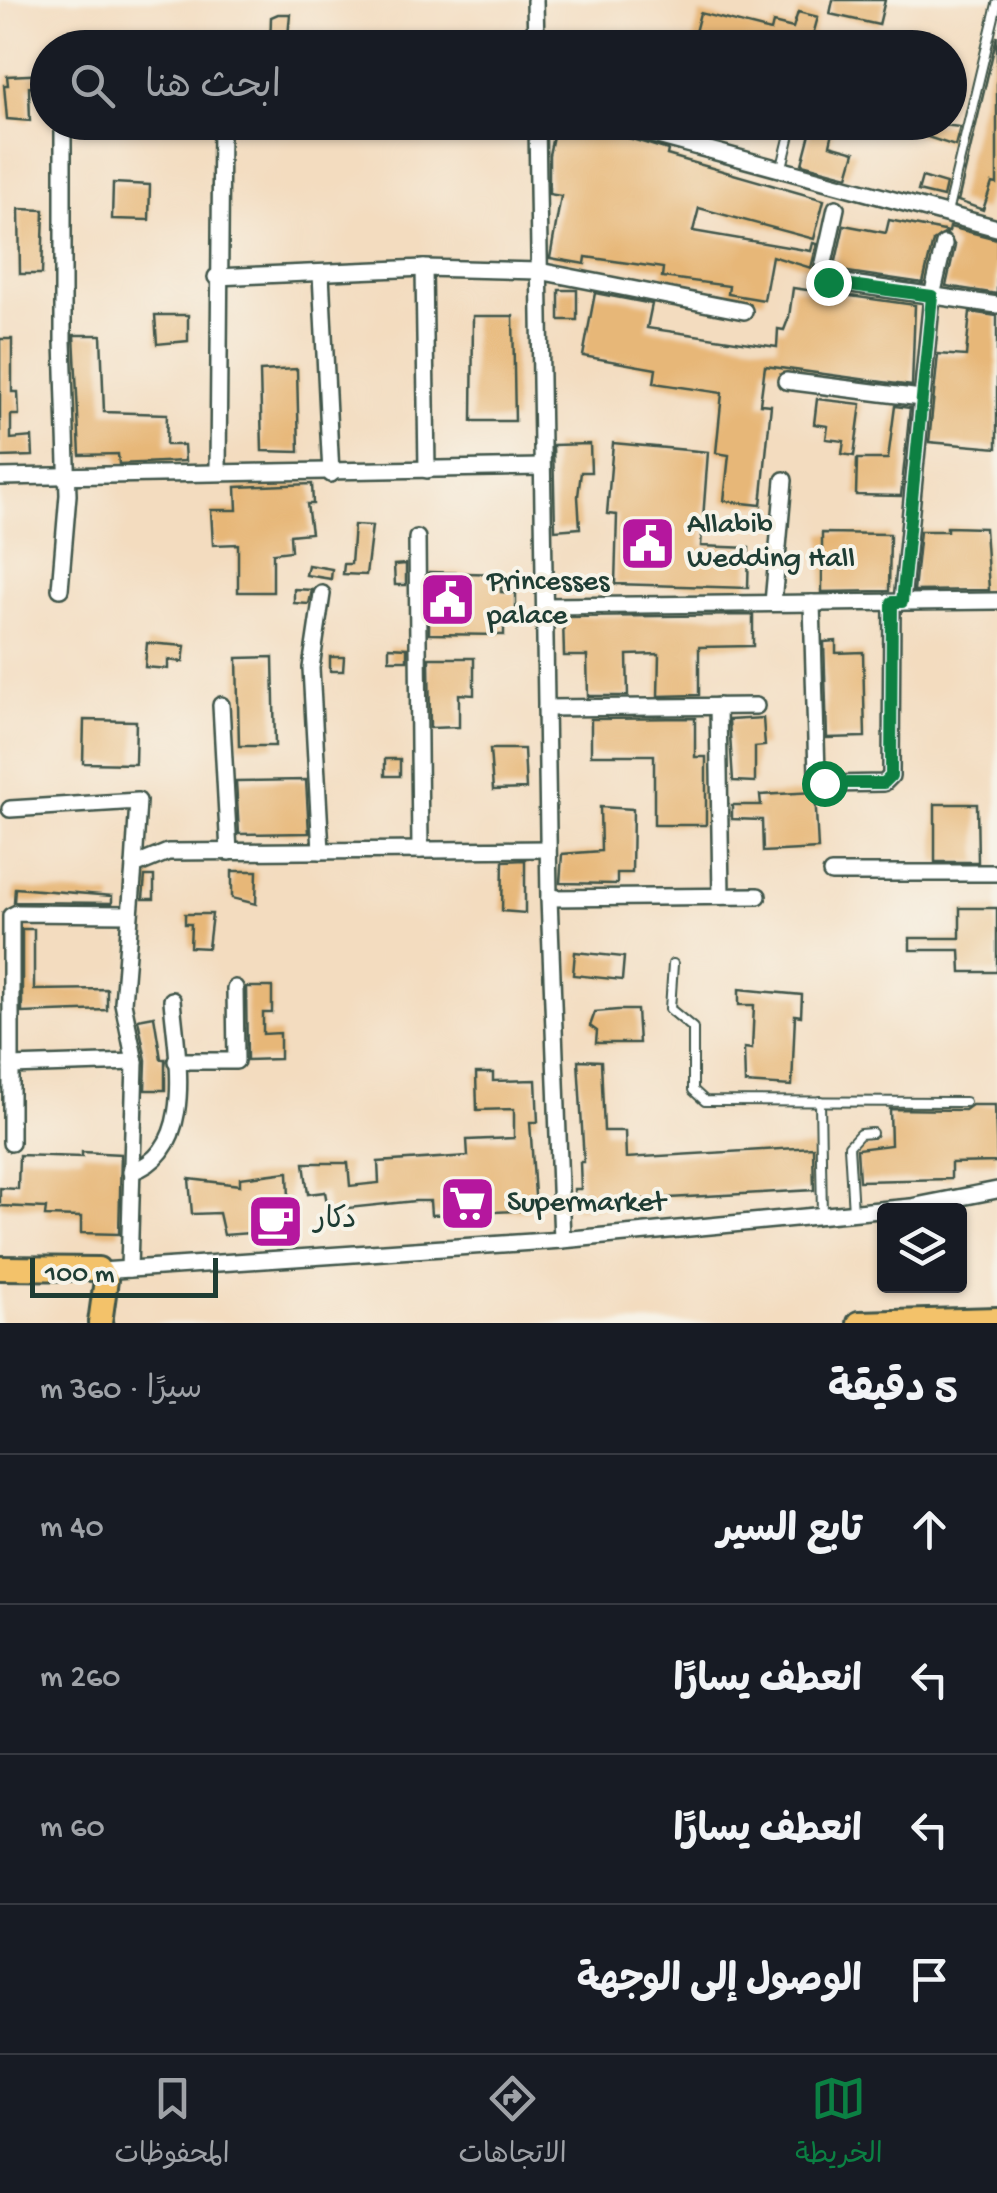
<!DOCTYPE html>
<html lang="ar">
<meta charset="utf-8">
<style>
body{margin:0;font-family:"Gochi Hand","Playpen Sans Arabic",sans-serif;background:#242831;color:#f1f3f6;direction:rtl}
.controls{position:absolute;right:30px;bottom:30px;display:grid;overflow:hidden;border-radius:10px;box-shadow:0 2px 8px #0004}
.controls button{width:90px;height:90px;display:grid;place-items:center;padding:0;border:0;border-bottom:2px solid #363941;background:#171b24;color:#f1f3f6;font:50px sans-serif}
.scale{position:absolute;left:30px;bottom:25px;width:188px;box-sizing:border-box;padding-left:10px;border:5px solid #1f3d34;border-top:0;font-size:28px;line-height:35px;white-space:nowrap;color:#1f3d34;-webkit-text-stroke:8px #f7f3e8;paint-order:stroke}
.stop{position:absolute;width:30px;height:30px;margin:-22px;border:8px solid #0b8043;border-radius:50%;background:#fff}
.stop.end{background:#0b8043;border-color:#fff;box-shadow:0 2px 10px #0008}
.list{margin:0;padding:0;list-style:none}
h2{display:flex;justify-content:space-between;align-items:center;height:130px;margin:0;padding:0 40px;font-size:42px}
h2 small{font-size:32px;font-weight:400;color:#9ea1a6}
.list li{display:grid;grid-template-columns:65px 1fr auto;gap:30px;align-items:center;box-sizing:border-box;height:150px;padding:0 40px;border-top:2px solid #363941}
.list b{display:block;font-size:38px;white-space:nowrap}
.list em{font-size:32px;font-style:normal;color:#9ea1a6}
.icon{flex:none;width:55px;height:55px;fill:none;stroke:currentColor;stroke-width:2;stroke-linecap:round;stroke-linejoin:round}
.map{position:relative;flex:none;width:997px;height:1323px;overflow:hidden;direction:ltr}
.search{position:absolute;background:#171b24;box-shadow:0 2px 8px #0004;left:30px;right:30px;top:30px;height:110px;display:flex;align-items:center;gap:25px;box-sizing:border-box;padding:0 35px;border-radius:55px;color:#9ea1a6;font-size:38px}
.sheet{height:730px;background:#171b24}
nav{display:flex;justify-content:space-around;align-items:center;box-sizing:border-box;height:140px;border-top:2px solid #363941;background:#171b24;font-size:28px;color:#9ea1a6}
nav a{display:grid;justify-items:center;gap:5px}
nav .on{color:#0b8043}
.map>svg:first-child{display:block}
</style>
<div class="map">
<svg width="997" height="1323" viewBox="0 0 997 1323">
<rect width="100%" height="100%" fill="#f7f3e8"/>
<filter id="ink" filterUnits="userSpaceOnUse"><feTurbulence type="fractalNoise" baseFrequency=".01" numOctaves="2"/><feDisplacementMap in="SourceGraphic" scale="20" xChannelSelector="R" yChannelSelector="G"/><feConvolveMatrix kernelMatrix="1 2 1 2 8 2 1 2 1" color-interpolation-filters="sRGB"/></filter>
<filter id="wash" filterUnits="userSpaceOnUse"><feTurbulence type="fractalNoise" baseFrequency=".0048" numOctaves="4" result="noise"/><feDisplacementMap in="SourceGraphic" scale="40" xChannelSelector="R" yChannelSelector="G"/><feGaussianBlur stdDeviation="2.25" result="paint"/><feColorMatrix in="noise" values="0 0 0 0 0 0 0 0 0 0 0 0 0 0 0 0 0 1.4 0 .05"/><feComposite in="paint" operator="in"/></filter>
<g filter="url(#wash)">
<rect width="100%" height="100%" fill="#f3dcbf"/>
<g id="blocks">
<g fill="#e7b778">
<path d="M833 0H885L879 25 830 14Z"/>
<path d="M798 12 818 17 813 35 848 44V48H691L700 13 771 31 773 23 793 28Z"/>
<path d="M278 14H290L287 48H270L271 17Z"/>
<path d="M997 36V184L992 183 983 210 958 201Z"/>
<path d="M48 74V88L29 87 30 121 7 119 4 85H8L7 76Z"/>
<path d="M556 122 596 128 668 150 667 155 824 200 814 239 699 208 693 231 811 251 813 243 817 244 811 268 772 256 764 300 728 294 729 286 662 277 663 268 586 257 585 264 550 258 561 196 549 194V155Z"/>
<path d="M684 122H735L731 138 684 126Z"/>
<path d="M918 122 960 127 955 146 915 133Z"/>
<path d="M812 126 833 132 830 145 855 152 848 176 802 164Z"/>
<path d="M922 177 946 184 943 197 918 191Z"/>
<path d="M113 183 150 185 149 220 112 219Z"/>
<path d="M19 209 44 210 42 274H20Z"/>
<path d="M889 220 949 232 950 227 997 239V294L946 286 955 246 946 233 933 241 923 283 834 270 844 225 886 233Z"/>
<path d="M793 288 915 305 912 386 765 366 760 404 771 405 761 505 724 501 729 455 716 453 722 393 654 383 656 369 583 356 595 293 652 304 647 328 777 347 778 329 784 330 789 317Z"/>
<rect x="559" y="290" width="18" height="30"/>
<path d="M970 312 997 316V448L929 442 938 354 966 356Z"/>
<path d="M155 315H188V341L157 344Z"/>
<path d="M473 316H513L515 421H472Z"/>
<path d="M74 335H101L104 412 167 414 166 445H184L185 461 119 464 118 454 80 455Z"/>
<path d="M0 339H12V392H18L19 415H11V439L32 437 33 456 0 457Z"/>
<path d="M297 369 299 452 262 451 260 371Z"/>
<path d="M817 399 861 404 854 456 842 454 844 441 826 439 828 426 814 424Z"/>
<path d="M895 406 910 408 901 496 856 495 857 459H888Z"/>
<path d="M613 443 708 452 701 546 749 548 748 588 615 584 617 515 607 514Z"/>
<path d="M590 444 591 472H581L578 496 580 528 555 530 553 445Z"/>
<path d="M312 484 313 504H307L311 533 290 535 291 551 273 553V592H238V544L213 545 211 510H237L236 487Z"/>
<path d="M354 525 372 526 366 575 343 574 344 564H351Z"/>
<path d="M947 527 985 528 989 590 914 591 920 531H947Z"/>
<path d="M822 533 890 534 889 591 822 592Z"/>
<path d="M406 564V585H395L394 565Z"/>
<path d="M308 565 332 569 331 579 306 575Z"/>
<path d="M429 572 502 574 501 592 516 593V619L504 618V635L429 634Z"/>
<path d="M294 589 312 590 309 604 294 603Z"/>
<path d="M753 615V646L699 647V695L658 696 659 654 627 655 628 696H588L587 656H564L563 617Z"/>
<path d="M836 641V653L863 652 865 737 827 738 824 642Z"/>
<path d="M147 643 185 646 183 662 168 660V669L145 667Z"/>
<path d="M389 647 407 648V660H389Z"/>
<path d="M273 657 275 746H239L237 658Z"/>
<path d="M330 657H344L343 671H330Z"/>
<path d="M429 658H474V695L459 694V727L430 728Z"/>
<path d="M695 718V757H706V825H654V755H591V719Z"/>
<path d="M763 718 765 746 755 747V782L733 781 729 720Z"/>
<path d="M84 720 136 721 135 764 83 763Z"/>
<path d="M490 749H524L526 789 493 790Z"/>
<rect x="385" y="759" width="15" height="17"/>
<path d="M306 780 309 833 239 834 236 781Z"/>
<path d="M815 792 818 849 763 852 762 820 732 819V805H761L760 795Z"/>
<path d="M935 804H977L978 862H935Z"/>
<path d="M600 807 633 809 632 873H617V884L560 883 562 854 601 851Z"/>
<path d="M525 860V913L502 911 503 861Z"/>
<path d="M232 871H257L256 904 232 898Z"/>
<path d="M145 876H154V899H143Z"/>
<path d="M15 888 112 896V903L14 902Z"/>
<path d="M960 908H997V972H961L960 950H910V938H960Z"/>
<path d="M185 914H212L208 948 190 947 191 924H185Z"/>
<path d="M22 929H34V990L107 989V1010L22 1013Z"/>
<path d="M575 952 624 957 622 980 573 975Z"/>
<path d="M246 987H272V1013H263V1034L280 1033V1059L247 1060Z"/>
<path d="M739 989 802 995 801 1016 795 1015 792 1086 745 1083 744 1048 752 1049 754 1005H739Z"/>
<path d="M618 1010H637L639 1043H596L597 1031 590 1026 595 1012Z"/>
<path d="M154 1016 161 1059H165V1090H145L146 1060 138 1019Z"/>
<path d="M578 1060 601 1061 604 1131H625L626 1158 813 1147 814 1190 632 1200V1206L575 1209 574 1189H581L580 1162H584Z"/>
<path d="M476 1073H493V1081L536 1080 538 1122H530L536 1210 431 1215 430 1201H415L338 1209 340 1218 330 1220 325 1192 308 1194 304 1163H348L350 1186 379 1183 378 1162 468 1156 467 1140 514 1138V1109L477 1110Z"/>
<path d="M972 1105H995L997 1162 951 1163V1179L859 1181 857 1149 891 1145 890 1109 965 1110Z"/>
<path d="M82 1152 121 1154 119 1234 81 1233V1217L45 1216 46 1208 0 1206V1188L18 1189 19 1155 82 1157Z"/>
<path d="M288 1172 289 1199 275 1201 278 1231 224 1235 219 1213 192 1214 189 1179 240 1185V1178Z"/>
</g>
</g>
</g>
<g filter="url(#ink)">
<use href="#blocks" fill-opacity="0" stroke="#3f5549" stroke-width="2.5"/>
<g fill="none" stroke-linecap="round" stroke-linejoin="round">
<defs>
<g id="service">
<path d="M781 171 793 122"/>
<path d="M947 213 997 4"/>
<path d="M673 964 670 1009 693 1028V1090L705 1101 965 1102"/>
<path d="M820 1101 822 1216"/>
<path d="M853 1212 849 1146 860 1134 872 1133"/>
</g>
<g id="minor">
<path d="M535 0 536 48"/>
<path d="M537 122 549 898 562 1240"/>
<path d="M606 122 997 228"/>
<path d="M836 208 822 272 824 280 997 305"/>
<path d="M424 268 427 470"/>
<path d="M321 274 331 474"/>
<path d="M216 277 424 268 539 271 744 311"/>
<path d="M786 381 921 398"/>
<path d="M218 472 221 122"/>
<path d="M0 477 542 467"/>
<path d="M417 538 420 850"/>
<path d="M60 589 68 495 63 341V122"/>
<path d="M902 602 932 296 944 244"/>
<path d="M773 603 784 480"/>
<path d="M812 603 817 774 829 784 884 783 891 776 892 603"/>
<path d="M545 606 997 601"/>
<path d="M221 705 229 852"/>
<path d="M718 706 721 896"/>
<path d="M546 708 756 706"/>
<path d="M10 809 138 801 134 866"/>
<path d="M321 851 311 668 322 594"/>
<path d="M831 873H997"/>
<path d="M549 898 758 896"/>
<path d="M176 1061H236L235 988"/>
<path d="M11 1066 135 1062"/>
<path d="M11 1143V916L17 913 129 914"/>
<path d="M131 1172C198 1150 176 1053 172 1000"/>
<path d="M129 1269 135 1062 123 1003 134 866 168 852 548 849"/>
<path d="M101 1271 562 1240 911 1207 997 1190"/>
</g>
<g id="primary">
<path d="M0 1268 98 1269 106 1280 100 1323"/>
<path d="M859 1323 997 1319"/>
</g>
</defs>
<use href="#service" stroke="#3f5549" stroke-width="12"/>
<use href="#minor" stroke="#3f5549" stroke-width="20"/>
<use href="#primary" stroke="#3f5549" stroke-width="28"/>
<use href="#service" stroke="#fff" stroke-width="8"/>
<use href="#minor" stroke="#fff" stroke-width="15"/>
<use href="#primary" stroke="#f3c26a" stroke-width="22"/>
</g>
</g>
<g fill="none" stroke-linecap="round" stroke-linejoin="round" filter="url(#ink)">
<path stroke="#0b8043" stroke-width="12" d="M824 783H884L891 776 892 602H902L932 296 828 282"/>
</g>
<defs>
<symbol id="civic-square" viewBox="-11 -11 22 22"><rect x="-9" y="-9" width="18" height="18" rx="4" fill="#b5179e" stroke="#f7f3e8"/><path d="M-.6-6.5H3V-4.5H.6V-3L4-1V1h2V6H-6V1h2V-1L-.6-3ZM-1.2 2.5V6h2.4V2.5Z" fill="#fff"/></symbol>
<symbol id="supermarket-square" viewBox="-11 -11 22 22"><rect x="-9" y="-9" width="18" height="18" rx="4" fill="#b5179e" stroke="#f7f3e8"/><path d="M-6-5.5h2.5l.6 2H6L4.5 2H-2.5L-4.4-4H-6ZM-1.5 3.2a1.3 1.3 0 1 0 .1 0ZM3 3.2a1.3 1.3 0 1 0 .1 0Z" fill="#fff"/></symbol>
<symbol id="cafe-square" viewBox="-11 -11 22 22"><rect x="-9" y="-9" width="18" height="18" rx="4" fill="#b5179e" stroke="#f7f3e8"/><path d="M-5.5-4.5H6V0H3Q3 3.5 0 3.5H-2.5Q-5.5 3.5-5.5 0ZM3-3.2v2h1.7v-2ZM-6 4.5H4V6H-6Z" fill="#fff"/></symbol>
</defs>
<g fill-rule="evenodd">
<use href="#civic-square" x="616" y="512" width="63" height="63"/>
<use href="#civic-square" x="416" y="568" width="63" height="63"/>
<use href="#supermarket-square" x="436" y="1172" width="63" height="63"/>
<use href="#cafe-square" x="244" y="1190" width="63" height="63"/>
</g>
<g text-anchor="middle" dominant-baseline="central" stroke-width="8" stroke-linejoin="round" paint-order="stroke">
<g font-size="30" fill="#1f3d34" stroke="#f7f3e8" text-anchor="start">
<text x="687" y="526">Allabib<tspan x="687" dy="34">Wedding Hall</tspan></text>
<text x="487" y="583">Princesses<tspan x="487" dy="34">palace</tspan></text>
<text x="507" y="1204">Supermarket</text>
<text x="314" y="1221">دكار</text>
</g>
</g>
</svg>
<div class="controls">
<button><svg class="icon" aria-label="layers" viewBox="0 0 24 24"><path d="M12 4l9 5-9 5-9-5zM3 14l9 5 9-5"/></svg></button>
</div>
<div class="scale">100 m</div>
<div class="stop" style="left:824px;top:783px"></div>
<div class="stop end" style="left:828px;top:282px"></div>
<div class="search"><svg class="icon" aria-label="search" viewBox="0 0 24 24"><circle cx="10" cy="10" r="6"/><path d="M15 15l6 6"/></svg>ابحث هنا</div>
</div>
<section class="sheet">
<h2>5 دقيقة<small>سيرًا · 360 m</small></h2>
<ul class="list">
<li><svg class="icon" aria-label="ahead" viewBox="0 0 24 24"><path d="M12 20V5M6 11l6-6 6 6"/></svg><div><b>تابع السير</b></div><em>40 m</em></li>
<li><svg class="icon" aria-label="left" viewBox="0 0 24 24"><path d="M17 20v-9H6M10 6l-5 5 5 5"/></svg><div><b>انعطف يسارًا</b></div><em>260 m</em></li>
<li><svg class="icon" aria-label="left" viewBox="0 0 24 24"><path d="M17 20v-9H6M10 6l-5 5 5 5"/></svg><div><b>انعطف يسارًا</b></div><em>60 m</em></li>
<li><svg class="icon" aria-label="arrive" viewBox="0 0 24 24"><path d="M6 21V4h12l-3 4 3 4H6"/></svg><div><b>الوصول إلى الوجهة</b></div></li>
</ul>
</section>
<nav>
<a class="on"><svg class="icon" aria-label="map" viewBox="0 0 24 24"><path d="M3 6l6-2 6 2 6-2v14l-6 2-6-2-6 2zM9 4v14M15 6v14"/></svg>الخريطة</a>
<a><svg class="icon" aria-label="directions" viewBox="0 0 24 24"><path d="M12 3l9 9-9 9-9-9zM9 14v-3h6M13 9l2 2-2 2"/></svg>الاتجاهات</a>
<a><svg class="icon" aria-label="saved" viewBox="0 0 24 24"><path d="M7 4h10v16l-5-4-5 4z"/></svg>المحفوظات</a>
</nav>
